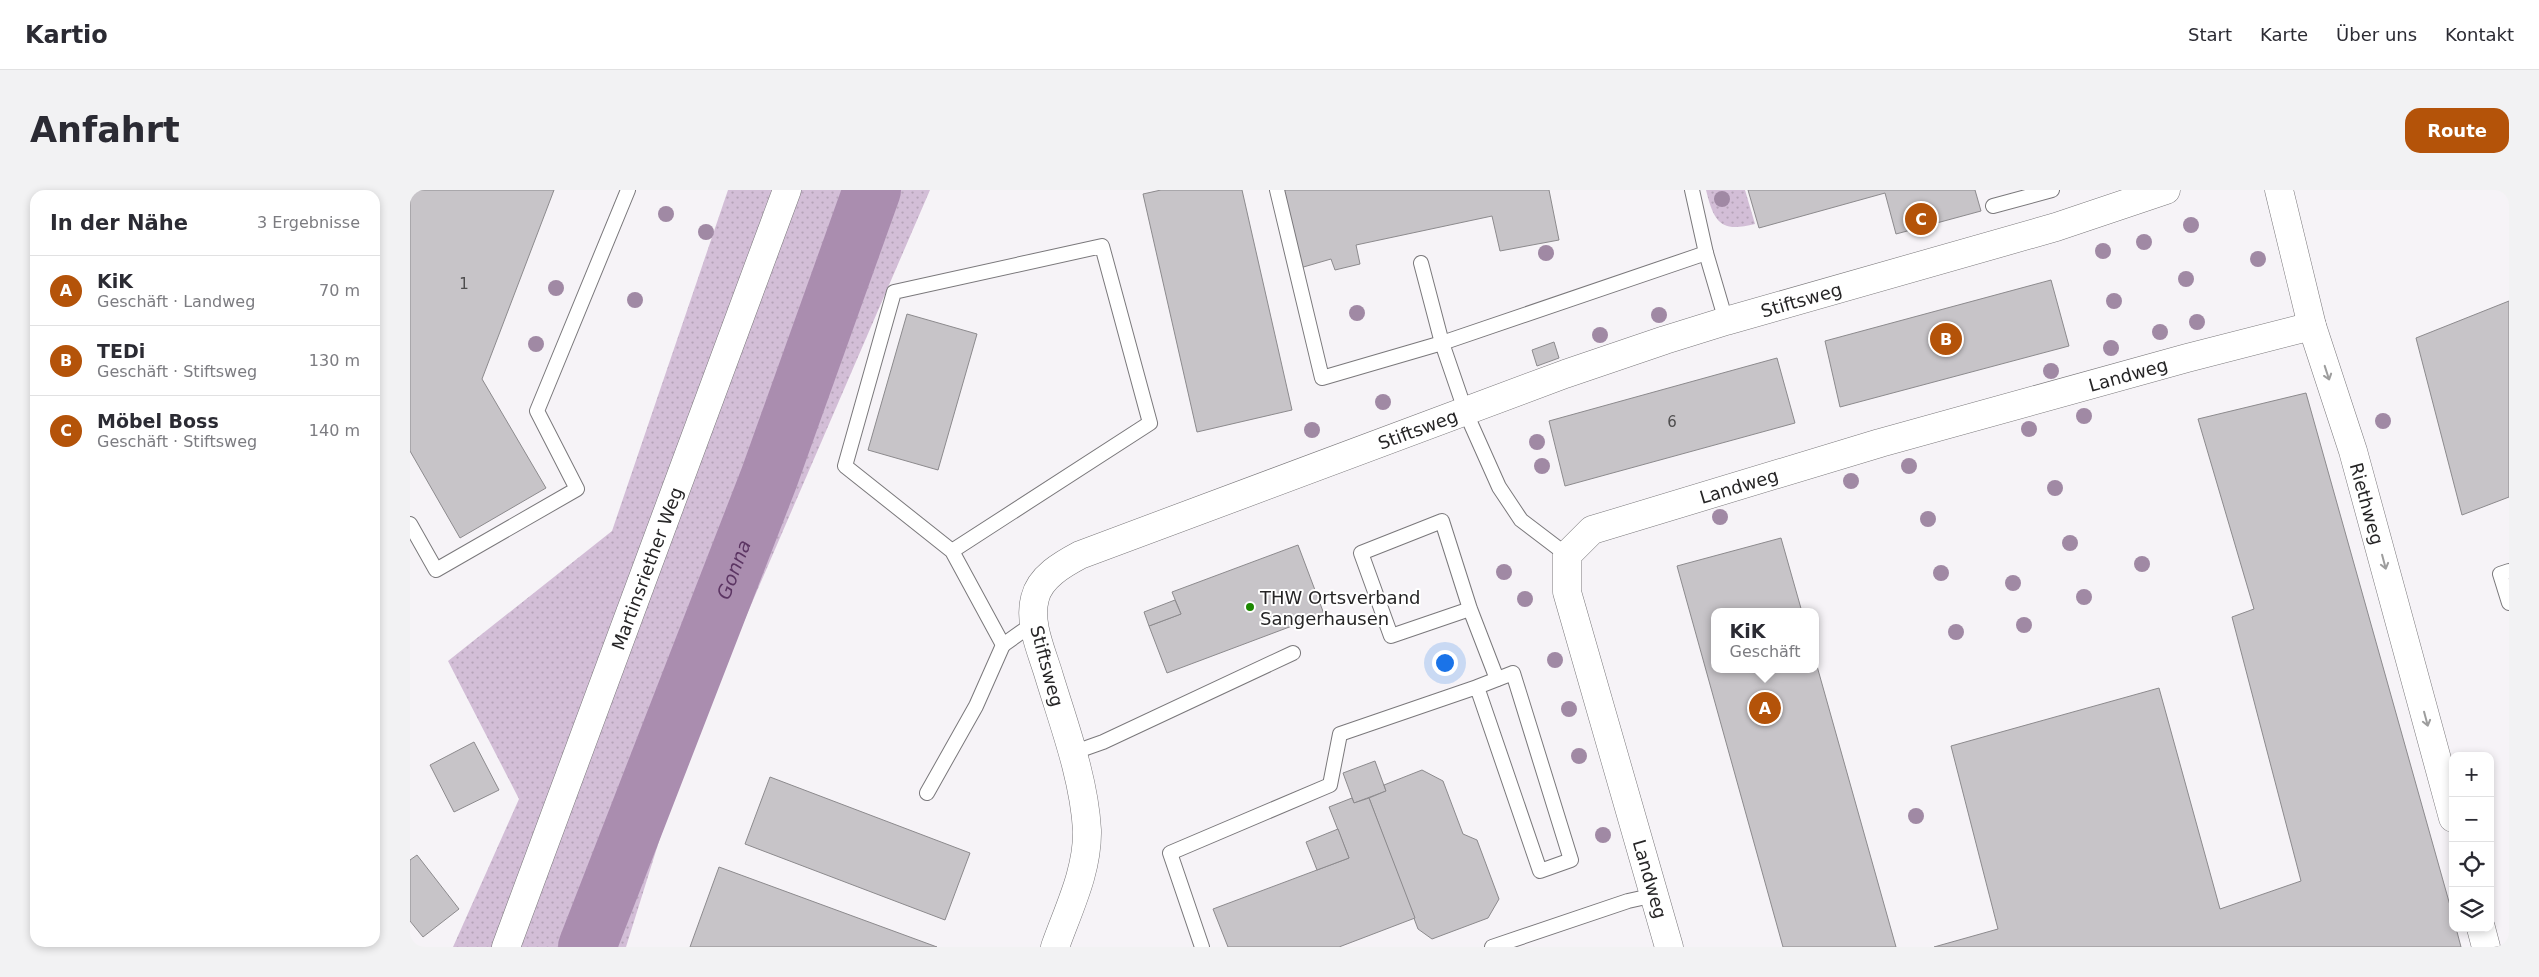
<!DOCTYPE html>
<html lang="de">
<meta charset="utf-8">
<style>
body{margin:0;font-family:"DejaVu Sans",sans-serif;background:#f2f2f3;color:#2b2b33}
.controls{position:absolute;right:15px;bottom:15px;display:grid;overflow:hidden;border-radius:10px;box-shadow:0 2px 8px #0003}
.controls button{width:45px;height:45px;display:grid;place-items:center;padding:0;border:0;border-bottom:1px solid #e1e1e2;background:#fff;color:#2b2b33;font:25px sans-serif}
.you{position:absolute;left:1034px;top:472px;width:18px;height:18px;margin:-12px;border:4px solid #fff;border-radius:50%;background:#1a73e8;box-shadow:0 0 0 8px #1a73e833}
.badge{display:grid;place-items:center;width:32px;height:32px;border-radius:50%;background:#b45309;color:#fff;font-size:16px;font-weight:700}
.pin{position:absolute;translate:-50% -50%;border:2px solid #fff;box-shadow:0 1px 5px #0006}
.popup{position:absolute;left:1301px;top:418px;width:108px;height:65px;box-sizing:border-box;display:grid;place-content:center;border-radius:10px;background:#fff;filter:drop-shadow(0 1px 4px #0005);font-size:16px;white-space:nowrap;color:#7c7c81}
.popup b{font-size:19px;color:#2b2b33}
.popup::after{content:'';position:absolute;left:50%;top:100%;margin-left:-10px;border:10px solid transparent;border-top-color:#fff}
.list{margin:0;padding:0;list-style:none}
h2{display:flex;justify-content:space-between;align-items:center;height:65px;margin:0;padding:0 20px;font-size:21px}
h2 small{font-size:16px;font-weight:400;color:#7c7c81}
.list li{display:grid;grid-template-columns:32px 1fr auto;gap:15px;align-items:center;box-sizing:border-box;height:70px;padding:0 20px;border-top:1px solid #e1e1e2}
.list b{display:block;font-size:19px;white-space:nowrap}
.list p{margin:0;font-size:16px;white-space:nowrap;color:#7c7c81}
.list em{font-size:16px;font-style:normal;color:#7c7c81}
.icon{flex:none;width:28px;height:28px;fill:none;stroke:currentColor;stroke-width:2;stroke-linecap:round;stroke-linejoin:round}
.map{position:relative;flex:none;width:2099px;height:757px;overflow:hidden;border-radius:15px}
header{display:flex;align-items:center;gap:30px;box-sizing:border-box;height:70px;padding:0 25px;background:#fff;border-bottom:1px solid #e1e1e2}
header strong{font-size:24px}
nav{display:flex;gap:28px;margin-inline-start:auto;font-size:18px}
.intro{display:flex;align-items:center;justify-content:space-between;box-sizing:border-box;height:120px;padding:0 30px}
h1{margin:0;font-size:35px}
.button{padding:12px 22px;border-radius:15px;background:#b45309;color:#fff;font-size:18px;font-weight:700}
main{display:flex;gap:30px;padding:0 30px}
aside{flex:1;background:#fff;border-radius:15px;box-shadow:0 2px 8px #0003}
.map>svg:first-child{display:block}
</style>
<header>
<strong>Kartio</strong>
<nav><a>Start</a><a>Karte</a><a>Über uns</a><a>Kontakt</a></nav>
</header>
<div class="intro"><h1>Anfahrt</h1><a class="button">Route</a></div>
<main>
<aside>
<h2>In der Nähe<small>3 Ergebnisse</small></h2>
<ul class="list">
<li><span class="badge">A</span><div><b>KiK</b><p>Geschäft · Landweg</p></div><em>70 m</em></li>
<li><span class="badge">B</span><div><b>TEDi</b><p>Geschäft · Stiftsweg</p></div><em>130 m</em></li>
<li><span class="badge">C</span><div><b>Möbel Boss</b><p>Geschäft · Stiftsweg</p></div><em>140 m</em></li>
</ul>
</aside>
<div class="map">
<svg width="2099" height="757" viewBox="0 0 2099 757">
<defs>
<pattern id="grass-dots" width="8" height="8" patternUnits="userSpaceOnUse" patternTransform="scale(1.25)"><rect width="8" height="8" fill="#d3bed7"/><path d="M2 2h.1M6 6h.1" fill="none" stroke="#b5a3b8" stroke-width="1.8" stroke-linecap="round"/></pattern>
</defs>
<rect width="100%" height="100%" fill="#f6f3f7"/>
<g fill="url(#grass-dots)">
<path d="M318 0H520L275 568 216 757H43L109 609 38 471 202 341Z"/>
<path d="M1296 0H1335L1345 34C1310 43 1304 32 1296 0Z"/>
</g>
<g fill="none" stroke-linecap="round" stroke-linejoin="round">
<path stroke="#aa8daf" stroke-width="58" id="s1" d="M177 757 359 288 462 0"/>
</g>
<g fill="#c7c4c8" stroke="#8c8a8d">
<path d="M0 0H144L72 189 136 298 50 348 0 261Z"/>
<path d="M751 0H832L882 220 787 242 733 4Z"/>
<path d="M876 0H1139L1149 50 1090 61 1082 26 946 55 950 74 925 80 921 69 890 78 873 1Z"/>
<path d="M1338 0H1565L1571 21 1486 44 1475 3 1349 38Z"/>
<path d="M1641 90 1659 156 1430 217 1415 151Z"/>
<path d="M2099 111V307L2052 325 2006 148Z"/>
<path d="M497 124 567 144 528 280 458 260Z"/>
<path d="M1144 152 1149 168 1127 176 1122 160Z"/>
<path d="M1367 168 1385 233 1155 296 1139 231Z"/>
<path d="M1896 203 2043 726V738H2046L2051 757H1524L1588 739 1541 556 1749 498 1810 719 1891 691 1822 427 1844 419 1788 229Z"/>
<path d="M1371 348 1392 422H1305V479H1405V469L1486 757H1373L1267 376Z"/>
<path d="M888 355 914 424 757 483 739 436 771 424 762 402Z"/>
<path d="M765 410 771 424 739 436 734 422Z"/>
<path d="M64 552 89 600 44 622 20 575Z"/>
<path d="M965 571 976 601 944 613 933 583Z"/>
<path d="M1012 580 1033 591 1053 644 1067 650 1089 709 1078 728 1022 749 1008 739 959 608 976 601 974 595Z"/>
<path d="M360 587 560 663 535 730 335 654Z"/>
<path d="M942 608 944 613 959 608 1005 728 929 757H818L803 719 939 668 919 617Z"/>
<path d="M928 639 939 668 907 680 896 652Z"/>
<path d="M7 665 49 719 13 747 0 731V670Z"/>
<path d="M309 677 527 757H280Z"/>
</g>
<g fill="none" stroke-linecap="round" stroke-linejoin="round">
<defs>
<g id="lane">
<path d="M867 0 912 188 1032 153 1056 223 1089 297 1111 330 1157 365"/>
<path d="M1282 0 1296 63 1316 131"/>
<path d="M1583 16 1642 0"/>
<path d="M1011 73 1032 153 1296 63"/>
<path d="M0 334 26 380 167 299 127 221 218 0"/>
<path d="M542 361 740 233 692 56 484 102 435 276 542 361 593 455 624 433"/>
<path d="M2099 381 2090 384 2099 413"/>
<path d="M1060 419 981 446 951 363 1032 331 1060 419 1087 489"/>
<path d="M662 563 693 552 883 463"/>
<path d="M517 603 566 516 593 455"/>
<path d="M792 757 760 663 920 595 930 544 1067 497 1130 681 1161 670 1103 483 1067 497"/>
<path d="M1082 757 1218 711 1245 705"/>
</g>
<g id="street">
<path id="s2" d="M1869 0 1902 136 1943 261 2043 628"/>
<path d="M2071 738 2076 757"/>
<path id="s3" d="M645 757C658 720 678 681 677 640 674 588 654 535 639 486 632 462 618 433 625 408 630 387 653 374 670 365L1155 184 1255 150 1316 131 1646 37 1756 0"/>
<path id="s4" d="M1259 757 1157 402V365L1182 340 1470 253 1777 168 1902 136"/>
</g>
<g id="secondary">
<path id="s5" d="M96 757 377 0"/>
</g>
</defs>
<use href="#lane" stroke="#7a787b" stroke-width="16"/>
<use href="#street" stroke="#7a787b" stroke-width="29"/>
<use href="#secondary" stroke="#7a787b" stroke-width="29"/>
<use href="#lane" stroke="#fff" stroke-width="14"/>
<use href="#street" stroke="#fff" stroke-width="28"/>
<use href="#secondary" stroke="#fff" stroke-width="28"/>
</g>
<g fill="#a089a4">
<circle cx="1312" cy="9" r="8"/>
<circle cx="256" cy="24" r="8"/>
<circle cx="1781" cy="35" r="8"/>
<circle cx="296" cy="42" r="8"/>
<circle cx="1734" cy="52" r="8"/>
<circle cx="1693" cy="61" r="8"/>
<circle cx="1136" cy="63" r="8"/>
<circle cx="1848" cy="69" r="8"/>
<circle cx="1776" cy="89" r="8"/>
<circle cx="146" cy="98" r="8"/>
<circle cx="225" cy="110" r="8"/>
<circle cx="1704" cy="111" r="8"/>
<circle cx="947" cy="123" r="8"/>
<circle cx="1249" cy="125" r="8"/>
<circle cx="1787" cy="132" r="8"/>
<circle cx="1750" cy="142" r="8"/>
<circle cx="1190" cy="145" r="8"/>
<circle cx="126" cy="154" r="8"/>
<circle cx="1701" cy="158" r="8"/>
<circle cx="1641" cy="181" r="8"/>
<circle cx="973" cy="212" r="8"/>
<circle cx="1674" cy="226" r="8"/>
<circle cx="1973" cy="231" r="8"/>
<circle cx="1619" cy="239" r="8"/>
<circle cx="902" cy="240" r="8"/>
<circle cx="1127" cy="252" r="8"/>
<circle cx="1132" cy="276" r="8"/>
<circle cx="1499" cy="276" r="8"/>
<circle cx="1441" cy="291" r="8"/>
<circle cx="1645" cy="298" r="8"/>
<circle cx="1310" cy="327" r="8"/>
<circle cx="1518" cy="329" r="8"/>
<circle cx="1660" cy="353" r="8"/>
<circle cx="1732" cy="374" r="8"/>
<circle cx="1094" cy="382" r="8"/>
<circle cx="1531" cy="383" r="8"/>
<circle cx="1603" cy="393" r="8"/>
<circle cx="1674" cy="407" r="8"/>
<circle cx="1115" cy="409" r="8"/>
<circle cx="1614" cy="435" r="8"/>
<circle cx="1546" cy="442" r="8"/>
<circle cx="1145" cy="470" r="8"/>
<circle cx="1159" cy="519" r="8"/>
<circle cx="1169" cy="566" r="8"/>
<circle cx="1506" cy="626" r="8"/>
<circle cx="1193" cy="645" r="8"/>
</g>
<defs><path id="oneway-shaft" d="M-6 0H5M1.5-3L5.5 0L1.5 3" fill="none" stroke-width="1.6" stroke-linecap="round" stroke-linejoin="round" transform="scale(1.25)"/></defs>
<g stroke="#9d9d9d">
<use href="#oneway-shaft" transform="translate(1917 183) rotate(72)"/>
<use href="#oneway-shaft" transform="translate(1974 372) rotate(75)"/>
<use href="#oneway-shaft" transform="translate(2016 529) rotate(75)"/>
</g>
<circle fill="#1c8801" stroke="#fff" stroke-width="2" cx="840" cy="417" r="5"/>
<g text-anchor="middle" dominant-baseline="central" stroke-width="4" stroke-linejoin="round" paint-order="stroke">
<g font-size="15" fill="#4e4d4e">
<text x="54" y="94">1</text>
<text x="1262" y="232">6</text>
</g>
<g font-size="18" fill="#262526" stroke="#fff">
<text stroke="none"><textPath href="#s3" startOffset="1191">Stiftsweg</textPath></text>
<text stroke="none"><textPath href="#s4" startOffset="1000">Landweg</textPath></text>
<text stroke="none"><textPath href="#s3" startOffset="786">Stiftsweg</textPath></text>
<text stroke="none"><textPath href="#s4" startOffset="595">Landweg</textPath></text>
<text stroke="none"><textPath href="#s2" startOffset="326">Riethweg</textPath></text>
<text stroke="none"><textPath href="#s5" startOffset="404">Martinsriether Weg</textPath></text>
<text transform="translate(637 476) rotate(75)">Stiftsweg</text>
<text transform="translate(1240 689) rotate(74)">Landweg</text>
</g>
<g font-size="18" fill="#262526" stroke="#fff" text-anchor="start">
<text x="850" y="407">THW Ortsverband<tspan x="850" dy="21">Sangerhausen</tspan></text>
</g>
<g font-size="19" font-style="italic" fill="#5c3563" stroke="#fff">
<text stroke="none"><textPath href="#s1" startOffset="405">Gonna</textPath></text>
</g>
</g>
</svg>
<div class="controls">
<button>+</button>
<button>−</button>
<button><svg class="icon" aria-label="locate" viewBox="0 0 24 24"><circle cx="12" cy="12" r="6"/><path d="M12 2v4M12 18v4M2 12h4M18 12h4"/></svg></button>
<button><svg class="icon" aria-label="layers" viewBox="0 0 24 24"><path d="M12 4l9 5-9 5-9-5zM3 14l9 5 9-5"/></svg></button>
</div>
<div class="you"></div>
<div class="pin badge" style="left:1355px;top:518px">A</div>
<div class="popup"><b>KiK</b>Geschäft</div>
<div class="pin badge" style="left:1536px;top:149px">B</div>
<div class="pin badge" style="left:1511px;top:29px">C</div>
</div>
</main>
